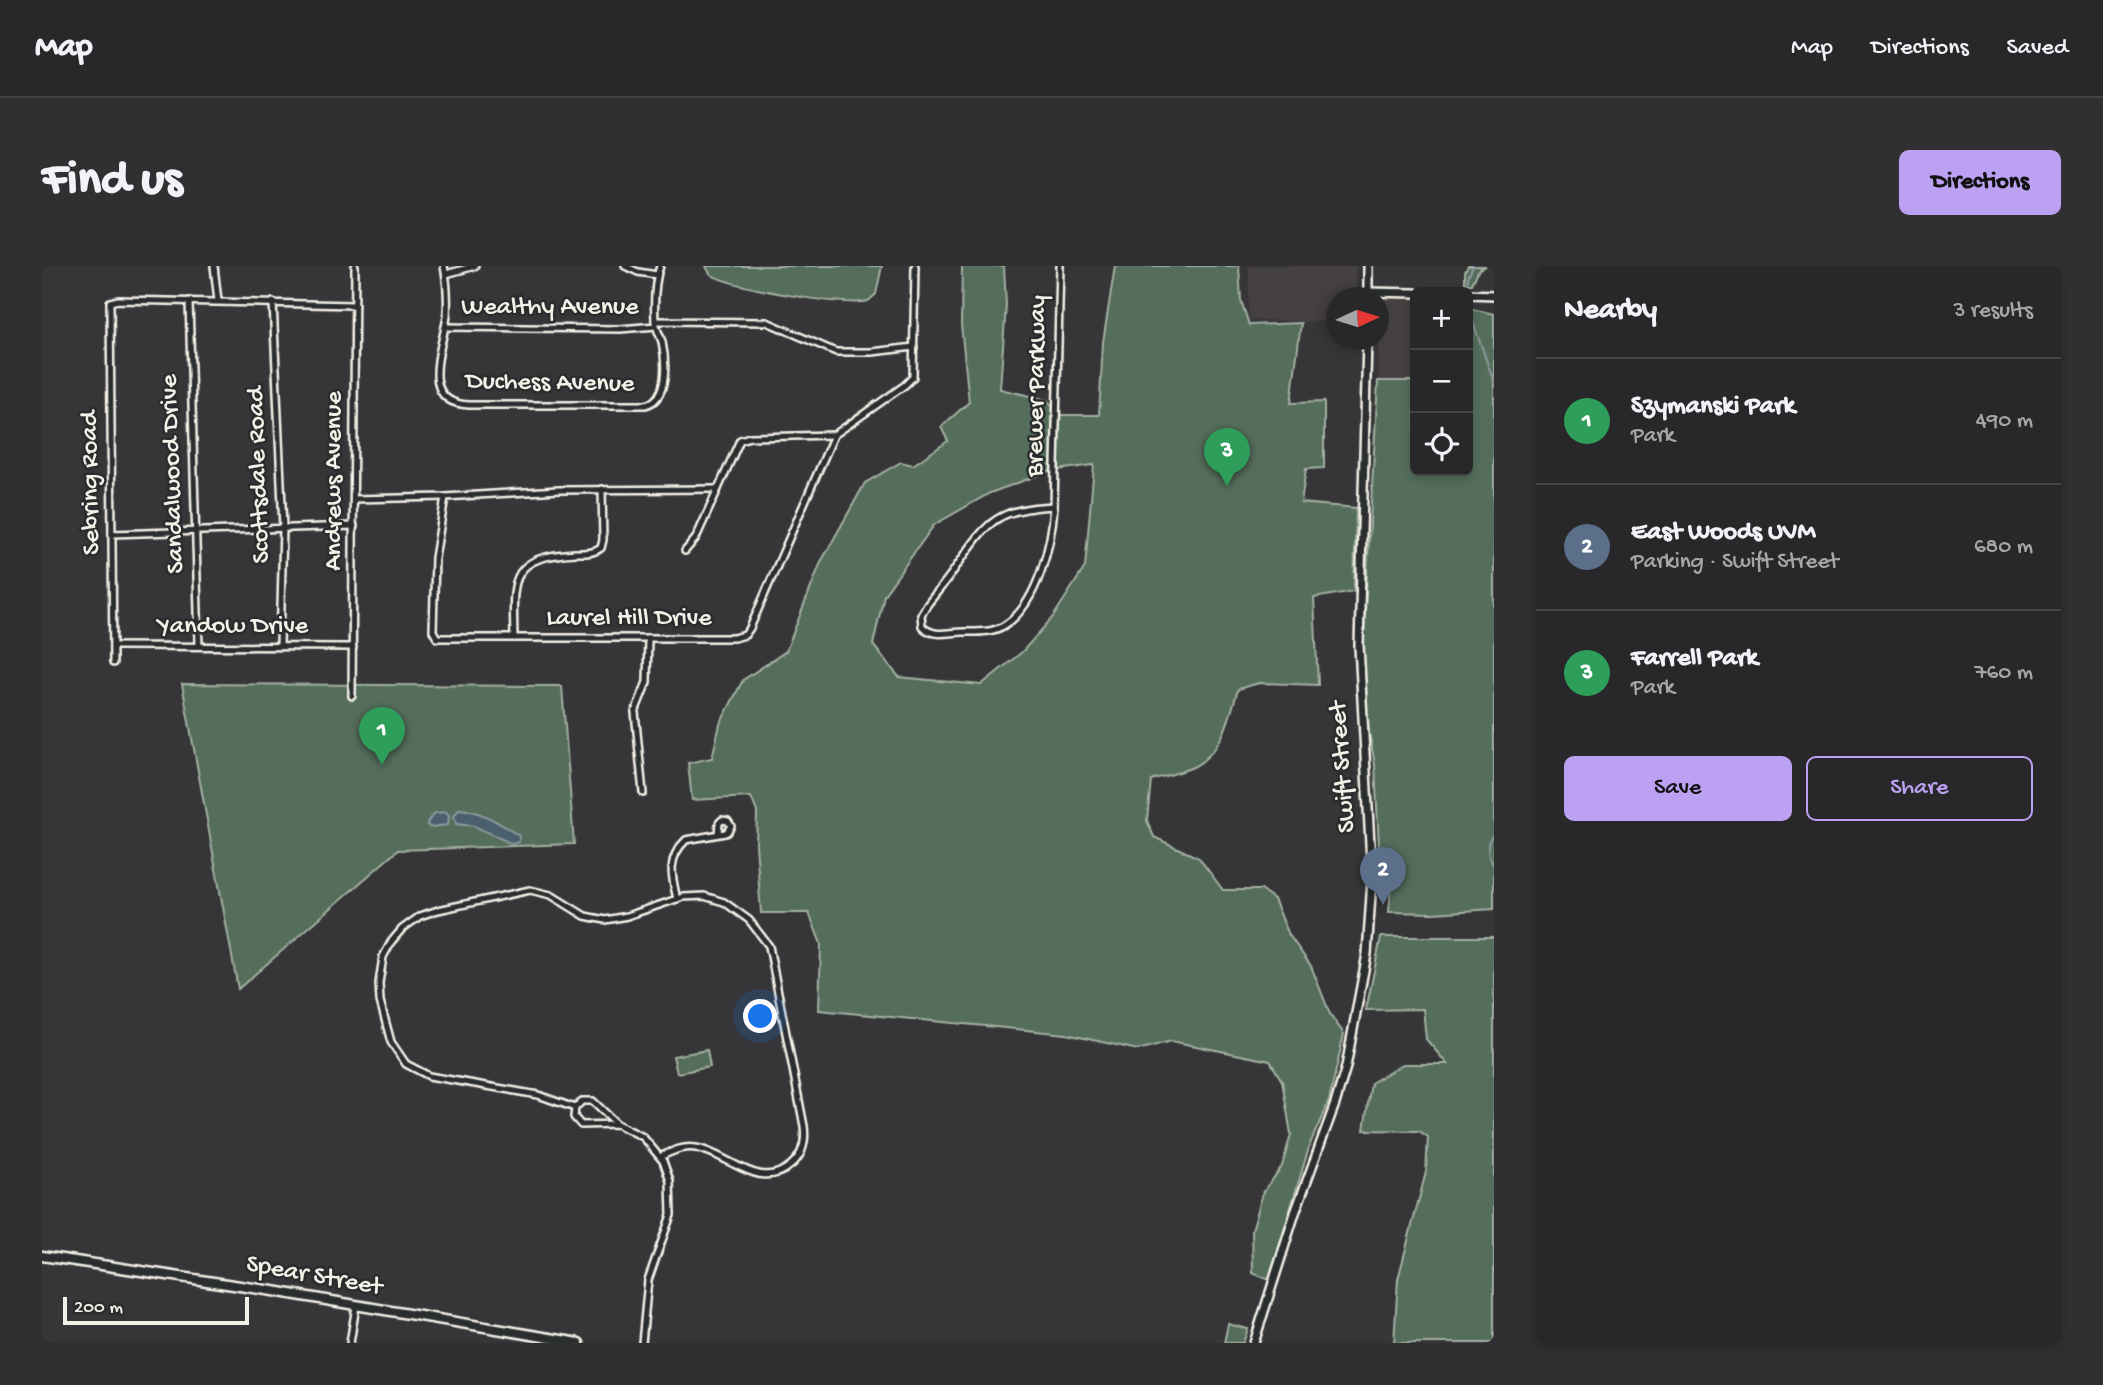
<!DOCTYPE html>
<meta charset="utf-8">
<style>
body{margin:0;font-family:"Gochi Hand",sans-serif;background:#303032;color:#f1f3f6}
.controls{position:absolute;right:21px;top:21px;display:grid;overflow:hidden;border-radius:10px;box-shadow:0 4px 10px #0003}
.controls button{width:63px;height:63px;display:grid;place-items:center;padding:0;border:0;border-bottom:2px solid #444447;background:#28282a;color:#f1f3f6;font:35px sans-serif}
.compass{position:absolute;left:1284px;top:21px;width:63px;height:63px;border-radius:50%;background:#28282a;box-shadow:0 4px 10px #0003;rotate:86deg}
.scale{position:absolute;left:21px;bottom:18px;width:186px;box-sizing:border-box;padding-left:7px;border:4px solid #f4f1e8;border-top:0;font-size:19px;line-height:24px;white-space:nowrap;color:#f4f1e8;-webkit-text-stroke:5px #2a2d2e;paint-order:stroke}
.you{position:absolute;left:719px;top:751px;width:24px;height:24px;margin:-18px;border:5px solid #fff;border-radius:50%;background:#1a73e8;box-shadow:0 0 0 10px #1a73e833}
.badge{display:grid;place-items:center;width:46px;height:46px;border-radius:50%;background:#bca0f2;color:#fff;font-size:23px;font-weight:700}
.pin{position:absolute;translate:-50% -58px;filter:drop-shadow(0 2px 4px #0008)}
.pin::after{content:'';position:absolute;top:37px;width:24px;height:21px;background:inherit;clip-path:polygon(0 0,100% 0,50% 100%)}
.list{margin:0;padding:0;list-style:none}
h2{display:flex;justify-content:space-between;align-items:center;height:91px;margin:0;padding:0 28px;font-size:30px}
h2 small{font-size:23px;font-weight:400;color:#a5a6a8}
.list li{display:grid;grid-template-columns:46px 1fr auto;gap:21px;align-items:center;box-sizing:border-box;height:126px;padding:0 28px;border-top:2px solid #444447}
.list b{display:block;font-size:26px;white-space:nowrap}
.list p{margin:0;font-size:23px;white-space:nowrap;color:#a5a6a8}
.list em{font-size:23px;font-style:normal;color:#a5a6a8}
.actions{display:flex;gap:14px;padding:21px 28px}
.actions a{flex:1;padding:16px 0;border:2px solid #bca0f2;border-radius:10px;text-align:center;font-size:24px;color:#bca0f2}
.actions .main{background:#bca0f2;color:#111}
.icon{flex:none;width:38px;height:38px;fill:none;stroke:currentColor;stroke-width:2;stroke-linecap:round;stroke-linejoin:round}
.map{position:relative;flex:none;width:1452px;height:1077px;overflow:hidden;border-radius:10px}
header{display:flex;align-items:center;gap:42px;box-sizing:border-box;height:98px;padding:0 35px;background:#28282a;border-bottom:2px solid #444447}
header strong{font-size:33px}
nav{display:flex;gap:38px;margin-inline-start:auto;font-size:24px}
.intro{display:flex;align-items:center;justify-content:space-between;box-sizing:border-box;height:168px;padding:0 42px}
h1{margin:0;font-size:49px}
.button{padding:18px 32px;border-radius:10px;background:#bca0f2;color:#111;font-size:24px;font-weight:700}
main{display:flex;gap:42px;padding:0 42px}
aside{flex:1;background:#28282a;border-radius:10px;box-shadow:0 4px 10px #0003}
.map>svg:first-child{display:block}
</style>
<header>
<strong>Map</strong>
<nav><a>Map</a><a>Directions</a><a>Saved</a></nav>
</header>
<div class="intro"><h1>Find us</h1><a class="button">Directions</a></div>
<main>
<div class="map">
<svg width="1452" height="1077" viewBox="0 0 1452 1077">
<rect width="100%" height="100%" fill="#363538"/>
<filter id="ink" filterUnits="userSpaceOnUse"><feTurbulence type="fractalNoise" baseFrequency=".0143" numOctaves="2"/><feDisplacementMap in="SourceGraphic" scale="14" xChannelSelector="R" yChannelSelector="G"/><feConvolveMatrix kernelMatrix="1 2 1 2 8 2 1 2 1" color-interpolation-filters="sRGB"/></filter>
<g filter="url(#ink)">
<g fill="#453f43">
<path d="M1207 0H1314V31L1294 32V56L1206 54Z"/>
<path d="M1337 33H1373V115H1336Z"/>
</g>
<g fill="#546e5c" stroke="#a4b0a2" stroke-width="2" fill-rule="evenodd">
<path d="M664 0H840L834 28C832 30 829 33 826 35 806 42 687 21 670 9 666 6 666 4 664 0Z"/>
<path d="M920 0H962L964 39 958 123 1005 134 1018 149H1057L1061 76 1073 0H1197L1199 34 1207 59 1259 57 1249 137 1282 136V202L1264 203 1259 237 1314 242 1312 325 1272 332 1276 419 1217 417 1196 423C1187 453 1181 486 1151 501 1138 507 1122 510 1109 514L1105 555 1112 571 1157 592 1181 624H1219L1232 633 1247 669 1269 700 1288 748 1302 768 1287 835 1268 878 1227 1014 1211 1007 1210 964 1221 927 1240 900 1249 868 1240 815 1228 795 1129 775 1096 784 1024 768 777 744 779 678 767 647H719L714 579 715 546 709 531 650 534 646 497 670 492 678 458 701 414 744 385 779 296 823 217 859 196 871 199 906 175 899 161 927 136 919 59ZM1052 199 1043 301 1011 351 980 386 939 419 857 411 831 379 842 329 892 259 948 227 1008 205Z"/>
<path d="M1426 0H1444L1437 3 1430 18H1423V6Z"/>
<path d="M1426 42 1452 48V643L1391 647 1347 646 1349 617 1338 602 1333 499 1323 444 1321 379 1336 115H1373V205H1426Z"/>
<path d="M140 418 520 420 532 578 356 584 196 723Z"/>
<path d="M1339 671H1452V1077H1352L1356 1013 1384 906 1386 871 1377 865 1322 864 1329 817 1361 798H1405L1384 773 1381 743 1324 744Z"/>
<path d="M665 784 668 801 635 807 631 790Z"/>
<path d="M1186 1058 1206 1063 1201 1077H1182Z"/>
</g>
<g fill="#4b606e" stroke="#8f9a9f" stroke-width="2">
<path d="M417 543C440 545 458 557 477 570V576L470 578 432 560 414 558 412 550Z"/>
<path d="M404 546 407 549 406 559 388 561 385 559 386 555 393 547Z"/>
</g>
<g fill="none" stroke-linecap="round" stroke-linejoin="round">
<g stroke="#8f9a9f" stroke-width="2">
<path d="M1426 18V11L1431 0"/>
<path d="M1426 42 1452 116"/>
<path d="M1452 567C1443 578 1445 588 1452 600"/>
</g>
<defs>
<g id="minor">
<path d="M172 0 176 35"/>
<path d="M402 0C405 16 406 33 405 50 401 81 375 137 427 139H603C627 134 624 95 620 76 618 69 614 62 613 55 612 37 612 17 618 0"/>
<path d="M583 0 596 6 615 9"/>
<path d="M404 8 433 0"/>
<path d="M147 35 157 380"/>
<path d="M231 36 241 262 238 380"/>
<path d="M613 55 725 56 794 86H830L872 81"/>
<path d="M403 61 578 63 614 60"/>
<path d="M403 231 393 292 391 365 395 372H692L703 369 708 362 792 169 863 119 871 111 873 0"/>
<path d="M312 233 403 231 517 224 676 223"/>
<path d="M1012 240C1010 276 996 338 963 359 950 367 936 366 921 366 906 366 891 372 880 360L879 349 885 339C894 327 904 316 912 304 945 258 950 243 1012 240Z"/>
<path d="M1012 240 1018 0"/>
<path d="M70 268 312 260"/>
<path d="M643 285 654 272 698 174 708 171 792 169"/>
<path d="M472 372C471 315 465 291 533 287 542 287 551 288 559 282L561 274 560 223"/>
<path d="M71 380 311 381"/>
<path d="M71 397 68 36 76 34 313 39"/>
<path d="M310 430 313 0"/>
<path d="M601 527 593 446 605 416 606 372"/>
<path d="M635 633C629 609 625 592 644 574L683 567 685 566 689 560 686 555 680 554 677 557 676 568"/>
<path d="M533 842 496 829 387 810 364 798 349 776 338 735 337 717 341 691 349 676 360 663 378 650 396 644 488 624 509 629 543 650 563 654 585 650 641 631 662 630 682 636 707 654 727 680 762 860C764 875 761 889 749 899 717 927 686 887 654 882 641 880 630 885 618 891"/>
<path d="M575 858 539 859 532 851 533 842 540 835H551L575 858 601 871 621 895 628 915 629 949 606 1014 600 1077"/>
<path d="M308 1077 314 1040"/>
</g>
<g id="tertiary">
<path d="M1326 26 1373 27"/>
<path d="M1426 28 1452 29"/>
<path d="M1326 32V0"/>
<path d="M1212 1077 1253 947 1293 838 1304 801 1325 688 1330 614 1317 380 1325 74"/>
</g>
<path id="secondary" d="M0 990 231 1025 537 1077"/>
</defs>
<use href="#minor" stroke="#f4f1e8" stroke-width="10"/>
<use href="#tertiary" stroke="#f4f1e8" stroke-width="12"/>
<use href="#secondary" stroke="#f4f1e8" stroke-width="13"/>
<use href="#minor" stroke="#2a2d2e" stroke-width="5"/>
<use href="#tertiary" stroke="#2a2d2e" stroke-width="7"/>
<use href="#secondary" stroke="#2a2d2e" stroke-width="8"/>
</g>
</g>
<g text-anchor="middle" dominant-baseline="central" stroke-width="5" stroke-linejoin="round" paint-order="stroke">
<g font-size="26" fill="#f4f1e8" stroke="#2a2d2e">
<text x="508" y="42">Wealthy Avenue</text>
<text transform="translate(508 118) rotate(1)">Duchess Avenue</text>
<text transform="translate(996 120) rotate(-89)">Brewer Parkway</text>
<text transform="translate(132 208) rotate(-92)">Sandalwood Drive</text>
<text transform="translate(218 209) rotate(-92)">Scottsdale Road</text>
<text transform="translate(293 215) rotate(-90)">Andrews Avenue</text>
<text transform="translate(50 217) rotate(-91)">Sebring Road</text>
<text x="587" y="353">Laurel Hill Drive</text>
<text x="191" y="361">Yandow Drive</text>
<text transform="translate(1302 501) rotate(-94)">Swift Street</text>
<text transform="translate(272 1011) rotate(10)">Spear Street</text>
</g>
</g>
</svg>
<div class="controls">
<button>+</button>
<button>−</button>
<button><svg class="icon" aria-label="locate" viewBox="0 0 24 24"><circle cx="12" cy="12" r="6"/><path d="M12 2v4M12 18v4M2 12h4M18 12h4"/></svg></button>
</div>
<svg class="compass" viewBox="-18 -18 36 36"><path d="M0-13l5 13h-10z" fill="#e53935"/><path d="M0 13l5-13h-10z" fill="#a5a6a8"/></svg>
<div class="scale">200 m</div>
<div class="you"></div>
<div class="pin badge" style="left:340px;top:499px;background:#2e9e5b">1</div>
<div class="pin badge" style="left:1341px;top:639px;background:#5c6f8a">2</div>
<div class="pin badge" style="left:1185px;top:220px;background:#2e9e5b">3</div>
</div>
<aside>
<h2>Nearby<small>3 results</small></h2>
<ul class="list">
<li><span class="badge" style="background:#2e9e5b">1</span><div><b>Szymanski Park</b><p>Park</p></div><em>490 m</em></li>
<li><span class="badge" style="background:#5c6f8a">2</span><div><b>East Woods UVM</b><p>Parking · Swift Street</p></div><em>680 m</em></li>
<li><span class="badge" style="background:#2e9e5b">3</span><div><b>Farrell Park</b><p>Park</p></div><em>760 m</em></li>
</ul>
<div class="actions"><a class="main">Save</a><a>Share</a></div>
</aside>
</main>
